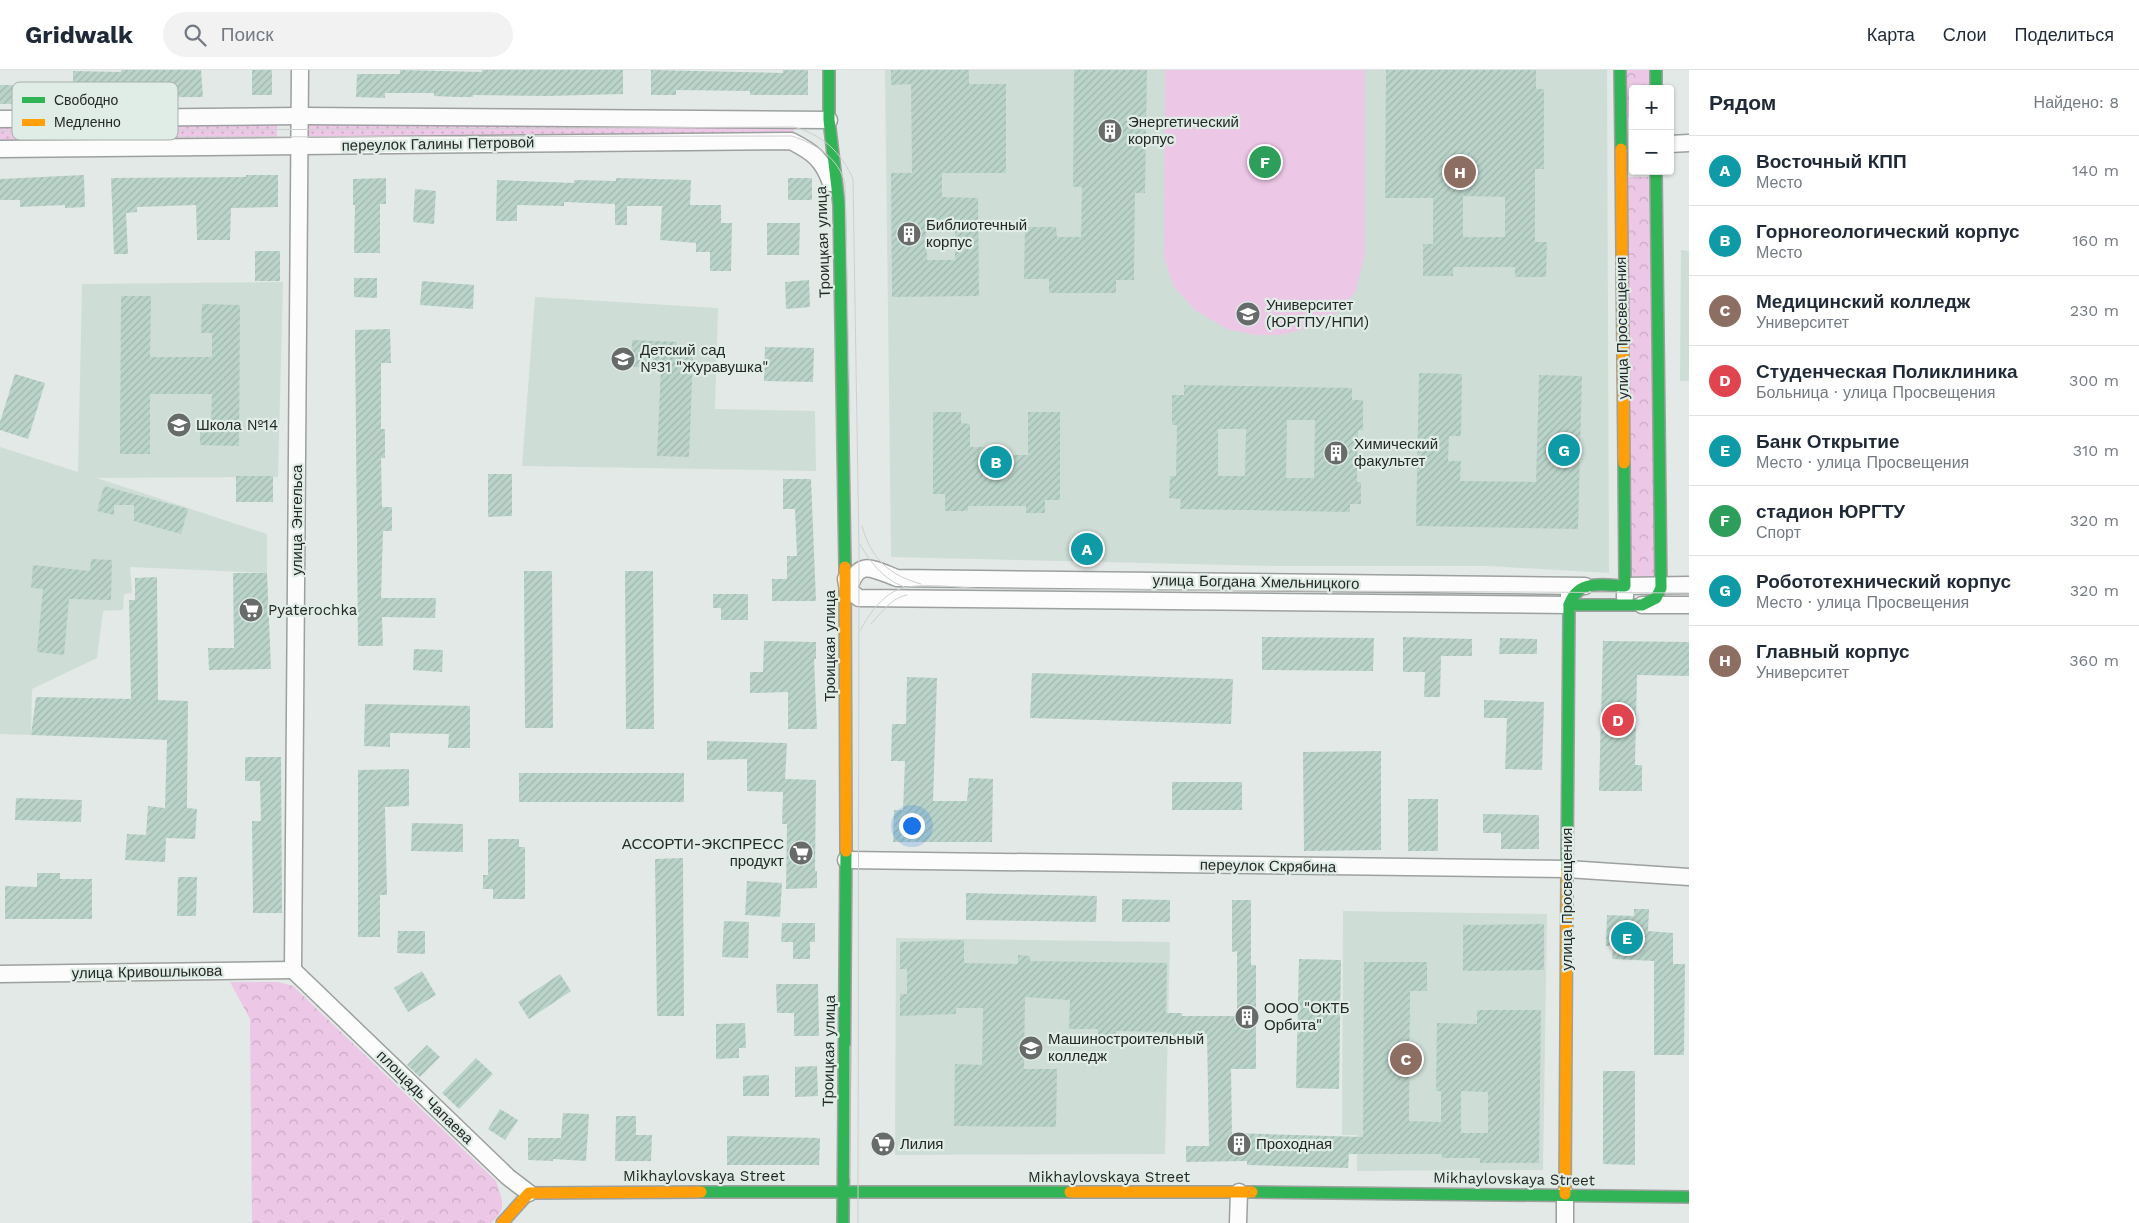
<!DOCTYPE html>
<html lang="ru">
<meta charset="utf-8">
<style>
body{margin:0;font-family:"Work Sans",sans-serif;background:#f2f2f3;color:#1f2937}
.controls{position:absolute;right:15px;top:15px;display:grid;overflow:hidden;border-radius:5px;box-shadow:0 1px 4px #0004}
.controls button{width:45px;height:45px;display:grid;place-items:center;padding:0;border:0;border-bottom:1px solid #e0e1e3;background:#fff;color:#1f2937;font:25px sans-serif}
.you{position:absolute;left:911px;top:755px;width:18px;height:18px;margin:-12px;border:4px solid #fff;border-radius:50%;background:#1a73e8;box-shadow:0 0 0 8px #1a73e833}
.badge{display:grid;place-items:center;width:32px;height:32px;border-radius:50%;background:#db2777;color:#fff;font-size:16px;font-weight:700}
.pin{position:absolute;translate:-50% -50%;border:2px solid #fff;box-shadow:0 1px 5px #0006}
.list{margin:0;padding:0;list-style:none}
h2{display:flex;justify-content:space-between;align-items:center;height:65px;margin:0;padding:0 20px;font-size:21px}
h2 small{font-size:16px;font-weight:400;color:#747a83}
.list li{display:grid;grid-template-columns:32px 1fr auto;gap:15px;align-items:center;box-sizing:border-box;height:70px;padding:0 20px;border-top:1px solid #e0e1e3}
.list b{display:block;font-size:19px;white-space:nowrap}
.list p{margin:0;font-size:16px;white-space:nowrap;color:#747a83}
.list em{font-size:16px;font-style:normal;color:#747a83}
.icon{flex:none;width:28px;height:28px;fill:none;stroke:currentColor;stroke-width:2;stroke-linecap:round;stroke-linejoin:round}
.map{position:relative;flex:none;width:1689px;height:1153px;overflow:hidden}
header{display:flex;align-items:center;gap:30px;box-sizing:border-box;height:70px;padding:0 25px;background:#fff;border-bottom:1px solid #e0e1e3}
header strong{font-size:24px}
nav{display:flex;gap:28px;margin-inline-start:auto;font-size:18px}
.search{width:350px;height:45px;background:#f2f2f3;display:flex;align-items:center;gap:12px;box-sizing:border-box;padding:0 18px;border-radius:28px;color:#747a83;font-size:19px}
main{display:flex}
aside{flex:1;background:#fff}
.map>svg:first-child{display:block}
</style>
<header>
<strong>Gridwalk</strong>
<div class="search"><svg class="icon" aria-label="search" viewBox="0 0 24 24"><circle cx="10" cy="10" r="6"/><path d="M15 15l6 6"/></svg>Поиск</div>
<nav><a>Карта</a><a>Слои</a><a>Поделиться</a></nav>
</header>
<main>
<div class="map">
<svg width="1689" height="1153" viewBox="0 0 1689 1153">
<defs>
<pattern id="grass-dots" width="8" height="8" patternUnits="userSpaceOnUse" patternTransform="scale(1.25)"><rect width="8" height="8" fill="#ecc7e6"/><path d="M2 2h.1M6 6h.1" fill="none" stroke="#caabc5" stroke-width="1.8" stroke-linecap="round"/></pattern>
<pattern id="forest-crowns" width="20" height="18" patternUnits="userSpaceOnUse" patternTransform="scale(1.25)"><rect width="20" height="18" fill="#ecc7e6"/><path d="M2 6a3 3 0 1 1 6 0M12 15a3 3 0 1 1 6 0" fill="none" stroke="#caabc5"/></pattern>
<pattern id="building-hatch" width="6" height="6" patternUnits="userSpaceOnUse" patternTransform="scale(1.25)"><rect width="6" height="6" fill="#bad4ca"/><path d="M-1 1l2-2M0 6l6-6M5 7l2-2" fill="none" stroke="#a0b6ae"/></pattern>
</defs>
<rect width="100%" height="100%" fill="#e3e9e6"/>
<g fill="#cfddd7">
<path d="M885 0H1607L1609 503 1489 496H1272L891 487Z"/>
<path d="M1681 180 1689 181V311H1680Z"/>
<path d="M283 212 278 407 97 408 267 464V503L130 497 132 523 124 524 123 540 103 541 97 588 32 619 31 665 0 664V377L78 402 82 214Z"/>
<path d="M535 227 718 238 715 339 815 341 816 401 522 396Z"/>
<path d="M1343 841 1547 844 1543 1100 1357 1101V1065H1342Z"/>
<path d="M896 868 1170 872 1165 1084 895 1085Z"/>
</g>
<g fill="url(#grass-dots)">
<path d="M277 51V71L0 72V55Z"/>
<path d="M305 53 794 54 793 69 306 70Z"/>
</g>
<g fill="url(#forest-crowns)">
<path d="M1623 0H1653V19H1633V47H1624Z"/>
<path d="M1624 107H1652L1656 508H1628Z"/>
<path d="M230 912H278L293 916 496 1111C502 1130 508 1138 491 1153H252L250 949Z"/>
</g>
<path fill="#ecc7e6" d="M1165 0H1365V183L1356 221 1337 243 1309 258 1280 265H1256L1227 259 1195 240 1174 217 1164 188Z"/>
<g fill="url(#building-hatch)" fill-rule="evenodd">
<path d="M121 0H201L203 27 55 28V33L0 34V15H73V1L121 2Z"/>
<rect x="252" y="0" width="20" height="25"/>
<path d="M400 0 482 2V0H623V24L547 26 473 25V27H456L434 26V23H385V28L356 27 357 4H400Z"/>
<path d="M651 0 783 3V0H808V25H750V21L676 20V25H651Z"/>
<path d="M891 0H969V14H1006V103H942V127L978 128 979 226 892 227 891 103H912L911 14 891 15ZM926 152 955 154V190H927Z"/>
<path d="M1074 0H1147L1145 123H1135L1134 210H1116V223H1049V209H1024L1025 157H1056L1057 167H1081L1082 117H1073Z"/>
<path d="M1386 0H1536V19H1544V99H1535V172H1547L1546 207H1515V197H1453V206H1423V174H1433V128H1385ZM1463 126 1505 127V167H1463Z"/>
<path d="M84 105 85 137 65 138V135L20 137V130H0V109Z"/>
<path d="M246 105H278V137L231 138 230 170H197L196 135 137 137V142L126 143 128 184H114L111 108 246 107Z"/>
<path d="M386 108V134H380V183H354L355 135H353V109Z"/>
<path d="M616 108 691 110 690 135H721V153H732L731 201H710V182H696V173L660 170 662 136H627V155H615V134L564 132V136L517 135V151H496L497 110 574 113V110L616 111Z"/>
<rect x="788" y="108" width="24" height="22"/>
<path d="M415 119 436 121 434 154 413 152Z"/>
<path d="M767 153H800L799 185H767Z"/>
<rect x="255" y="181" width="25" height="30"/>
<path d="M354 208H377V228L354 227Z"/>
<path d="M809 210 810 237 786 239 785 212Z"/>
<path d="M422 211 474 215 473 239 420 235Z"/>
<path d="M121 226H151L150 287H212V263H201L202 234 240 235 239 376 200 375V351H211L212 324H150V384H120Z"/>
<path d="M390 259 391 293H381V359H385V388H381L382 437H392V461H383L381 528H436L435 548 382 547 383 576H358L355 260Z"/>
<path d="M632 270 677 272 676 285 693 286 689 387 657 386 661 298 631 297Z"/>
<path d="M765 277 814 278 813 312 764 311Z"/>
<path d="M1419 303 1462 304 1461 366H1449L1448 391H1461L1460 411 1536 412 1539 305 1582 306 1578 459 1416 456Z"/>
<path d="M15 304 45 313 28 369 0 360V352Z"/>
<path d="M1184 315 1352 318V330H1363V360H1358L1357 412H1361V434H1350V442L1180 439 1181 429 1169 428 1170 406H1176L1177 355H1172V325H1184ZM1287 350H1315L1314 408H1286ZM1218 359H1246L1245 406H1218Z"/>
<path d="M933 342H961V353L970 354V377H1004V385H1028V342H1060V430H1045V443H1026V436H968V441H945V424H933Z"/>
<path d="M488 404H512V446L488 447Z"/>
<rect x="236" y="406" width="37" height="26"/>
<path d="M783 409H811L816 531H772V509H787V486H797L795 439H783Z"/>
<path d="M104 416 188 439 181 464 134 451V435H114V445L97 441Z"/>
<path d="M1072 467 1102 468 1101 491H1071Z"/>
<path d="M91 489 112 490 111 530 69 529 64 585 37 582 43 519 31 518 33 495 90 501Z"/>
<path d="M524 501H552L553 658H525Z"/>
<path d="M625 501H653L654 659H626Z"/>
<path d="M233 503H267L271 599 209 600 208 578H234Z"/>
<path d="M157 507 158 630 188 631 187 738 197 739 195 769 166 768 165 792 125 790 127 764 146 765 148 736 165 738 167 670 31 665 36 627 131 629 129 530H135V508Z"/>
<path d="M713 524H748V550H721V538H713Z"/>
<path d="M1262 567 1374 568 1373 601 1262 600Z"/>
<path d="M1403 567 1472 569V586H1441L1440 627H1424L1425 602H1403Z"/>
<path d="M1500 568 1537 569V584H1499Z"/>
<path d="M764 571 816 572V589H814L817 659H788V622L750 623V602H763Z"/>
<path d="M1603 571 1689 572V606L1637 605 1635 695H1642V721H1599Z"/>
<path d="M414 579 443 580 442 602 413 600Z"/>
<path d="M1032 603 1233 609 1231 654 1030 648Z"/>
<path d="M907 607 937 608 933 731H967L969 708 993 709 992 772H893L894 740H903L905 691H891L892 654H906Z"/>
<path d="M1484 630 1544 632 1542 700 1505 699 1507 648H1484Z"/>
<path d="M365 634 470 636V678H448L449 664 390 663V677L364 676Z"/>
<path d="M707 671 787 673 785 709 816 710 815 801H817V818L786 819 787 754H782L783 722 747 721V689L707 690Z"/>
<path d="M1381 681V780L1304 781 1303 682Z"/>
<path d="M245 687H281L282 843H253L252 751H261L260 711H245Z"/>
<path d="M409 699V736L385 737 387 825H380V867H358V700Z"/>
<rect x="519" y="703" width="165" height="29"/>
<rect x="1172" y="712" width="70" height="28"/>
<path d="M16 728 82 730 81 752 15 750Z"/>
<rect x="1408" y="729" width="30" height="52"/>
<path d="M1483 744 1539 745V779H1501V763H1483Z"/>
<path d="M412 753 463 754V782L411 781Z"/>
<path d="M488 769H519V777H525V829H493V819H483V805H488Z"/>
<path d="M683 788 684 946H657L655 789Z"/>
<path d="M37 803H60V809H92V849H5V816L37 817Z"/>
<path d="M178 807H197L196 846H177Z"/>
<path d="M747 811 782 813 780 847 745 845Z"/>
<path d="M966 823 1097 826 1096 852 966 850Z"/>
<path d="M1122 829 1170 830V852H1122Z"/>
<path d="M1232 830H1251V895H1256V999H1231L1232 1063 1363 1067 1364 892H1427V921H1410L1409 1051 1441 1052V1021H1436L1437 953 1477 954V940H1541L1539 1093H1480V1088H1442V1084H1349L1348 1098 1247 1095V1091L1186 1092V1076H1209L1207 964 1167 967V962L1116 961 1115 974 1098 973V959H1069L1070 930 1025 927 1024 999H1057L1056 1057 954 1056 955 994 982 995 983 938H956V944L900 946V924H907V899H900V872L964 870V893L1018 894V885L1030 886V891L1167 893 1166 943H1182V946H1237V881L1232 882ZM1461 1021 1488 1022V1063H1461Z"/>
<path d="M1634 839H1649L1648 861 1673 863V894H1685L1684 985H1654V891L1612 889 1613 876H1606L1607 845 1634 846Z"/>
<path d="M724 851 749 852 748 888 722 887Z"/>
<path d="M782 853H815V872H810V889H793V872H781Z"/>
<path d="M1544 854V900L1463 901V855Z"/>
<path d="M398 861H425V884L397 883Z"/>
<path d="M1299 889 1341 890 1339 1019 1296 1018Z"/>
<path d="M422 901 436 925 408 942 394 918Z"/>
<path d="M560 904 571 921 529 949 518 932Z"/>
<path d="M776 914H818L819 966H794V943H777Z"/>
<path d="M745 953 746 978H739V988L716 989V954Z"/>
<path d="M427 975 440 987 420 1007 407 995Z"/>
<path d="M476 988 493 1004 459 1039 442 1023Z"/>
<path d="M817 996 818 1026 795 1027V997Z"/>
<path d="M1603 1001H1635V1095L1603 1094Z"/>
<path d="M769 1005V1026H743V1006Z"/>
<path d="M500 1039 518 1050 505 1070 488 1059Z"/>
<path d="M563 1043 589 1044 586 1091 553 1089V1091L528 1090V1068H561Z"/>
<path d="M616 1046H636V1065H652L651 1091H615Z"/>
<rect x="875" y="1065" width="15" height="18"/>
<path d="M727 1066 820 1068 819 1095H727Z"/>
</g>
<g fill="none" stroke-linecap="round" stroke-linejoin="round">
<defs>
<g id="street">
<path d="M0 49 300 46 829 50"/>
<path d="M1670 74 1689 73"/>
<path d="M0 79 791 71C813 82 823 90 831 113"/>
<path d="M846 509 848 520 859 528 1569 535V525"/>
<path d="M848 521C858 488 871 498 897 508L1585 516"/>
<path d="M1625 527V516L1689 515"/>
<path d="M1642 535H1689"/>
<path d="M846 790 1567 799 1689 807"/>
<path d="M293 900 300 0"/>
<path d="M293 900 508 1107 529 1123"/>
<path d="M0 904 293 900"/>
<path d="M1238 1153 1239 1122"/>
<path d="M1565 1153V1124"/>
</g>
<g id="fast">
<path d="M829 0V50L839 135 845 497"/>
<path d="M1620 0 1621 79"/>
<path d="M1656 0V19"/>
<path d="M1569 535H1642L1656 528 1661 518 1656 101"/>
<path d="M1567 800 1569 535C1578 509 1602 515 1625 516L1624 393"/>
<path d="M701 1122H1070"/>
<path d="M1252 1122 1689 1127"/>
<path d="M843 1153 846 781"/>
</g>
<g id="slow">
<path d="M1621 79 1624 393"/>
<path d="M845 497 846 781"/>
<path d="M1070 1122H1252"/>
<path d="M1565 1124 1567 800"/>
<path d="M502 1153 529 1123 701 1122"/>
</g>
</defs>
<use href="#street" stroke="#9ca09e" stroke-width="19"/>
<use href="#fast" stroke="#9ca09e" stroke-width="14"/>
<use href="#slow" stroke="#9ca09e" stroke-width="14"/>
<use href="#street" stroke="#fbfcfb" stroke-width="16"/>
<use href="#fast" stroke="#30b455" stroke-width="11"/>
<use href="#slow" stroke="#ff9f0a" stroke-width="11"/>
<g stroke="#ced0cf" stroke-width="1">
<path d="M0 61 793 57C822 64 841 82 853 109L859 479 858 1153"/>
<path d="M161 67 792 66C816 74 839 88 845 114L850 343"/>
<path d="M862 456C871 489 889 505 921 514"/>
<path d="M860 474C871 494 886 512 908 518"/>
<path d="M871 554C881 543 892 527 907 525"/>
<path d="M860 561C868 545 882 525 900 519 919 512 964 518 986 519L1689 523"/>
<path d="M850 1108V976"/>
</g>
</g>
<defs>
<symbol id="building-disc" viewBox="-11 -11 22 22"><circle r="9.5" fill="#676c6a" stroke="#e0ece6"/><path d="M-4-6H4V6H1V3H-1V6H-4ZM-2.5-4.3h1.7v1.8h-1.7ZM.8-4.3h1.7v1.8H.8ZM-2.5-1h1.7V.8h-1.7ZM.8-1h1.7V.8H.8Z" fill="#fff"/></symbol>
<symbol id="university-disc" viewBox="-11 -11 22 22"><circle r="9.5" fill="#676c6a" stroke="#e0ece6"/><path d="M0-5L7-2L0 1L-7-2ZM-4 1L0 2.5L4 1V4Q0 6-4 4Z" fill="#fff"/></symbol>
<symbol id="school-disc" viewBox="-11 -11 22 22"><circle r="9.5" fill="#676c6a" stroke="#e0ece6"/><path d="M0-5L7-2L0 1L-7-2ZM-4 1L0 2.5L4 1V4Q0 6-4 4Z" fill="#fff"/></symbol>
<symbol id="supermarket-disc" viewBox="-11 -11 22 22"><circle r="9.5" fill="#676c6a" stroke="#e0ece6"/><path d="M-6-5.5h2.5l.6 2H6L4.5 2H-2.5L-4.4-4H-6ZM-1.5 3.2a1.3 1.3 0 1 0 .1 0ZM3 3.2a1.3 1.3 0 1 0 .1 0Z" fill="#fff"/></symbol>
</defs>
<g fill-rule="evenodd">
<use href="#building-disc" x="1096" y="47" width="28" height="28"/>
<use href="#building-disc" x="895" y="150" width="28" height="28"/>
<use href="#university-disc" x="1234" y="230" width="28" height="28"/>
<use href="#school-disc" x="609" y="275" width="28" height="28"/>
<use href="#school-disc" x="165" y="341" width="28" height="28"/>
<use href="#building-disc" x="1322" y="369" width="28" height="28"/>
<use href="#supermarket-disc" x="237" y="526" width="28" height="28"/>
<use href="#supermarket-disc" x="787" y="769" width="28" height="28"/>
<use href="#building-disc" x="1233" y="933" width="28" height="28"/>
<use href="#university-disc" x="1017" y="964" width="28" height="28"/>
<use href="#supermarket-disc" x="869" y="1060" width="28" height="28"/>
<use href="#building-disc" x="1225" y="1060" width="28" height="28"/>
</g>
<g text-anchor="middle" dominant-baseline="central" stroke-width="4.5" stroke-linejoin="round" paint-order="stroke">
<g font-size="15" fill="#242927" stroke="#e0ece6" text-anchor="start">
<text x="1128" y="52">Энергетический<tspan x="1128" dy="17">корпус</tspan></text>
<text x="926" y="155">Библиотечный<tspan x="926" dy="17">корпус</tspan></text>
<text x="1266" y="235">Университет<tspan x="1266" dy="17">(ЮРГПУ/НПИ)</tspan></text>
<text x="640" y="280">Детский сад<tspan x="640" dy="17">№31 "Журавушка"</tspan></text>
<text x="196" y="355">Школа №14</text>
<text x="1354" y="374">Химический<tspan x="1354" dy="17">факультет</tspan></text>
<text x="268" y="540">Pyaterochka</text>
<text x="784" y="774" text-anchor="end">АССОРТИ-ЭКСПРЕСС<tspan x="784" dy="17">продукт</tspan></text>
<text x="1264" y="938">ООО "ОКТБ<tspan x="1264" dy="17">Орбита"</tspan></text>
<text x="1048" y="969">Машиностроительный<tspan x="1048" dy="17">колледж</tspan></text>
<text x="900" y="1074">Лилия</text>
<text x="1256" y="1074">Проходная</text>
</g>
<g font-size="15" fill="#242927" stroke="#e0ece6">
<text transform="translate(438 74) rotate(-1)">переулок Галины Петровой</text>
<text transform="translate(823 172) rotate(-92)">Троицкая улица</text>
<text transform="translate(1622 258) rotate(-91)">улица Просвещения</text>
<text transform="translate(297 450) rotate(-90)">улица Энгельса</text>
<text transform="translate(1256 512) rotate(1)">улица Богдана Хмельницкого</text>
<text transform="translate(830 576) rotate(-90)">Троицкая улица</text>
<text transform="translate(1268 796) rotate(1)">переулок Скрябина</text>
<text transform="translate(1567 829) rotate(-90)">улица Просвещения</text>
<text transform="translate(147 902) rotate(-1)">улица Кривошлыкова</text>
<text transform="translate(829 981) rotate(-89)">Троицкая улица</text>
<text transform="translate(425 1027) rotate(44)">площадь Чапаева</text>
<text x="704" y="1106">Mikhaylovskaya Street</text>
<text x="1109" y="1107">Mikhaylovskaya Street</text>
<text transform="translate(1514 1109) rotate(1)">Mikhaylovskaya Street</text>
</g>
</g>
<rect x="12" y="12" width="166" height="58" rx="8" fill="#e0ece6" stroke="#a8b2ad" stroke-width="1"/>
<rect x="22" y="27" width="23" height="6" fill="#30b455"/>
<rect x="22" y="49" width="23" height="7" fill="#ff9f0a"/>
<g font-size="14" fill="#242927">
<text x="54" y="35">Свободно</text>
<text x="54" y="57">Медленно</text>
</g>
</svg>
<div class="controls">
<button>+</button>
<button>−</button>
</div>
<div class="you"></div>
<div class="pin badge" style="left:1087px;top:479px;background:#0f9aa8">A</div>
<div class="pin badge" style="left:996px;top:392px;background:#0f9aa8">B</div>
<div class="pin badge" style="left:1406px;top:989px;background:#8d6e63">C</div>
<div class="pin badge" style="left:1618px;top:650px;background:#e0444e">D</div>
<div class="pin badge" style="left:1627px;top:868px;background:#0f9aa8">E</div>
<div class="pin badge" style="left:1265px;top:92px;background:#2e9e5b">F</div>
<div class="pin badge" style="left:1564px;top:380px;background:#0f9aa8">G</div>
<div class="pin badge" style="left:1460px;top:102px;background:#8d6e63">H</div>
</div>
<aside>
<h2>Рядом<small>Найдено: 8</small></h2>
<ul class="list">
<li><span class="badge" style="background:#0f9aa8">A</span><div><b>Восточный КПП</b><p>Место</p></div><em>140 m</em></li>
<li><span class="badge" style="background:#0f9aa8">B</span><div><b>Горногеологический корпус</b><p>Место</p></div><em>160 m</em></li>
<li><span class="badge" style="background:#8d6e63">C</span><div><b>Медицинский колледж</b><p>Университет</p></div><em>230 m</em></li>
<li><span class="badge" style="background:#e0444e">D</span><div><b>Студенческая Поликлиника</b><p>Больница · улица Просвещения</p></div><em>300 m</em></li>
<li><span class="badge" style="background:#0f9aa8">E</span><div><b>Банк Открытие</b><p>Место · улица Просвещения</p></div><em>310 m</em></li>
<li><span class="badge" style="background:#2e9e5b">F</span><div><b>стадион ЮРГТУ</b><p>Спорт</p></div><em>320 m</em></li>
<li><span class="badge" style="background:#0f9aa8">G</span><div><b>Робототехнический корпус</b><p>Место · улица Просвещения</p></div><em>320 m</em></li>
<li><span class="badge" style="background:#8d6e63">H</span><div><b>Главный корпус</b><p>Университет</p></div><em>360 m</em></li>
</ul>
</aside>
</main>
